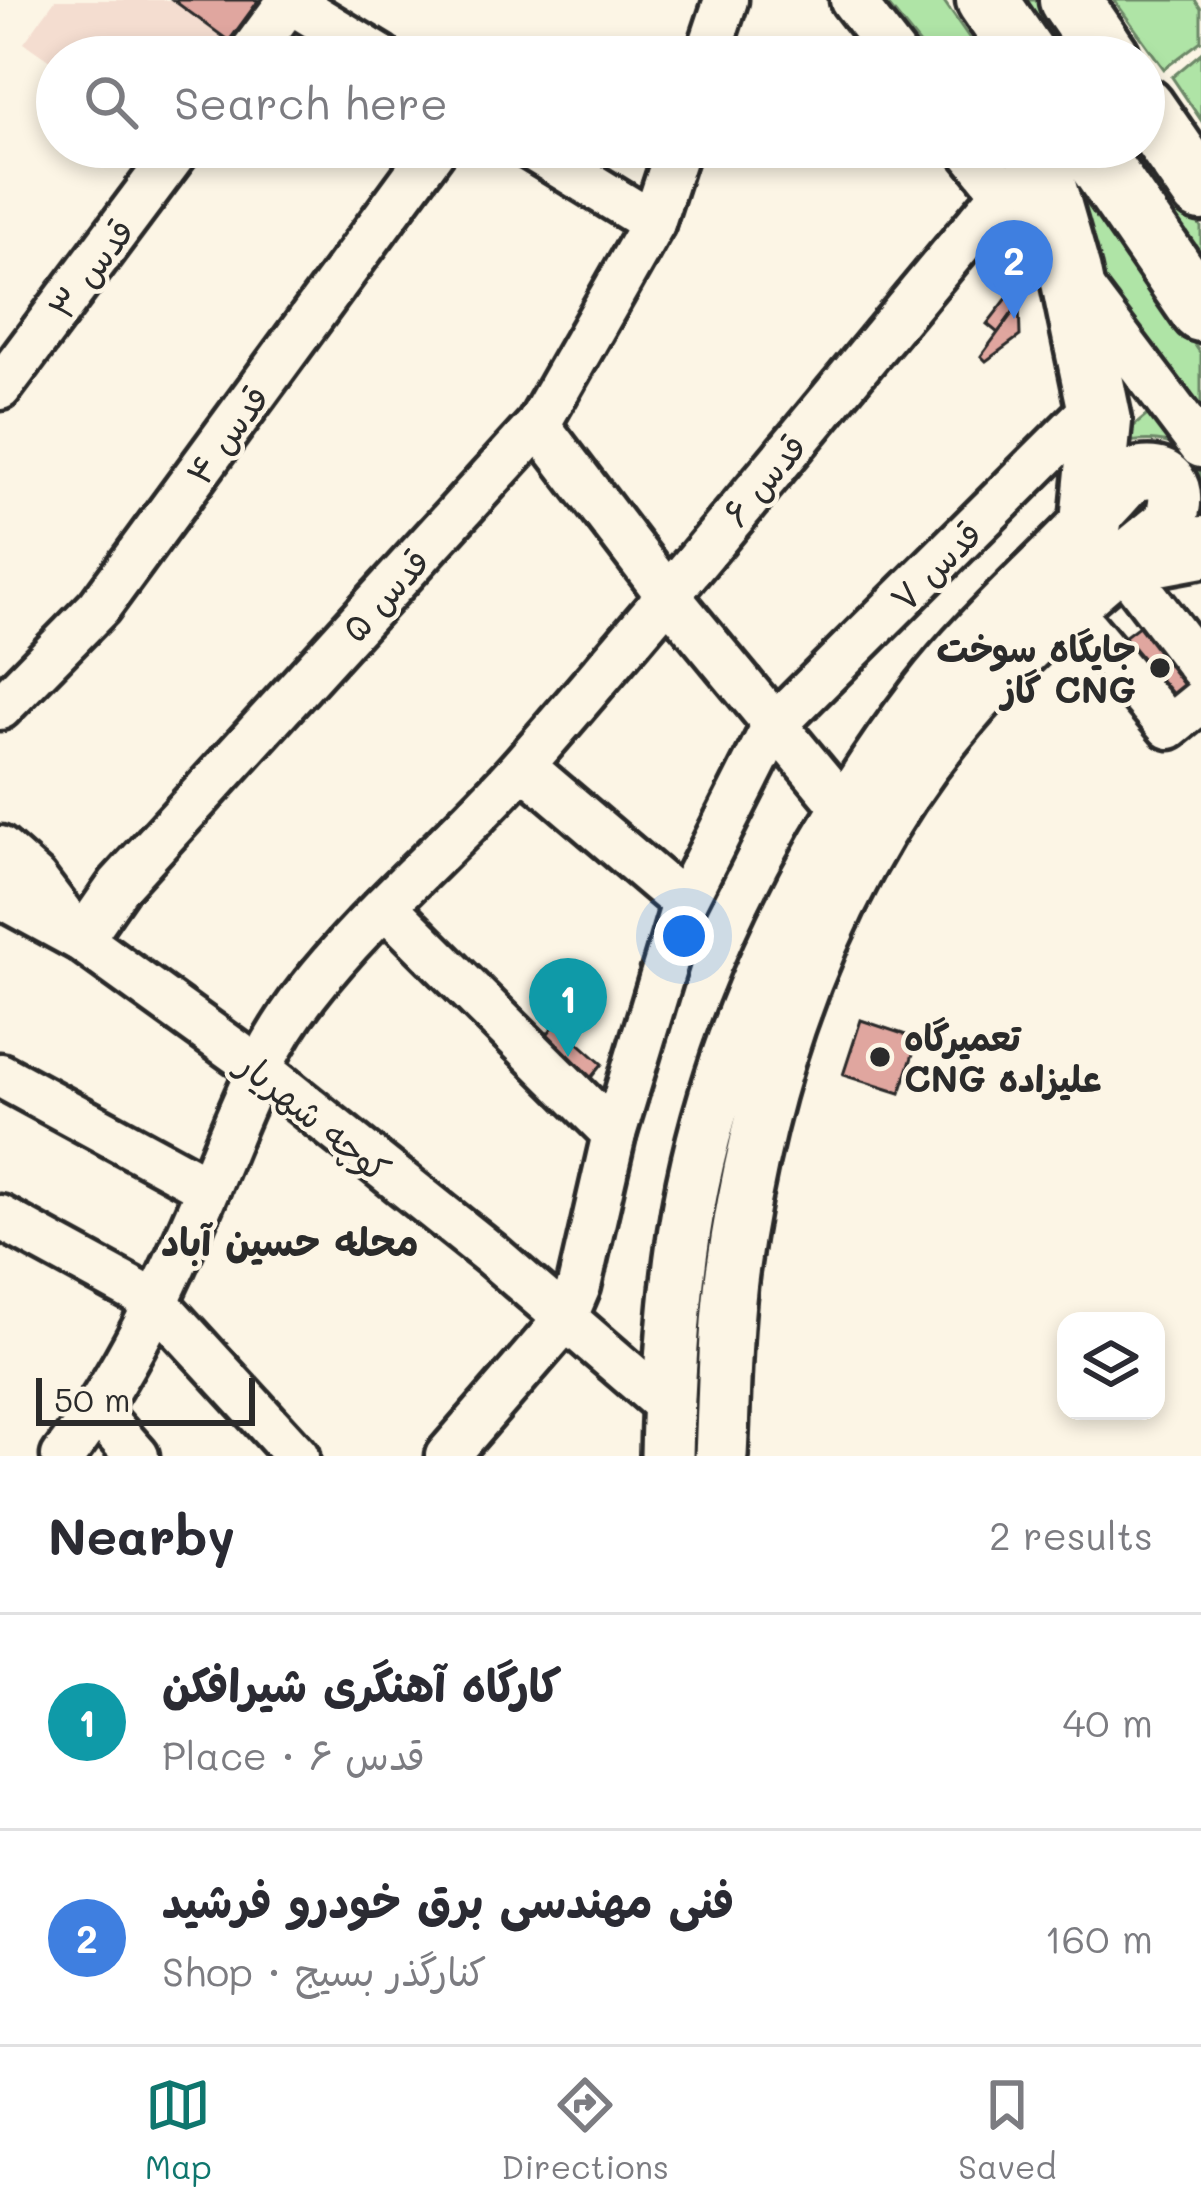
<!DOCTYPE html>
<meta charset="utf-8">
<style>
body{margin:0;font-family:Mali,"Playpen Sans Arabic",sans-serif;background:#f2f2f3;color:#2b2b33}
.controls{position:absolute;right:36px;bottom:36px;display:grid;overflow:hidden;border-radius:24px;box-shadow:0 6px 18px #0003}
.controls button{width:108px;height:108px;display:grid;place-items:center;padding:0;border:0;border-bottom:3px solid #e1e1e2;background:#fff;color:#2b2b33;font:60px sans-serif}
.scale{position:absolute;left:36px;bottom:30px;width:219px;box-sizing:border-box;padding-left:12px;border:6px solid #2b2b2b;border-top:0;font-size:33px;line-height:42px;white-space:nowrap;color:#2b2b2b;-webkit-text-stroke:9px #fcf5e5;paint-order:stroke}
.you{position:absolute;left:684px;top:936px;width:42px;height:42px;margin:-30px;border:9px solid #fff;border-radius:50%;background:#1a73e8;box-shadow:0 0 0 18px #1a73e833}
.badge{display:grid;place-items:center;width:78px;height:78px;border-radius:50%;background:#0f766e;color:#fff;font-size:39px;font-weight:700}
.pin{position:absolute;translate:-50% -99px;filter:drop-shadow(0 3px 6px #0008)}
.pin::after{content:'';position:absolute;top:63px;width:42px;height:36px;background:inherit;clip-path:polygon(0 0,100% 0,50% 100%)}
.list{margin:0;padding:0;list-style:none}
h2{display:flex;justify-content:space-between;align-items:center;height:156px;margin:0;padding:0 48px;font-size:51px}
h2 small{font-size:39px;font-weight:400;color:#7c7c81}
.list li{display:grid;grid-template-columns:78px 1fr auto;gap:36px;align-items:center;box-sizing:border-box;height:216px;padding:0 48px;border-top:3px solid #e1e1e2}
.list b{display:block;font-size:45px;white-space:nowrap}
.list p{margin:0;font-size:39px;white-space:nowrap;color:#7c7c81}
.list em{font-size:39px;font-style:normal;color:#7c7c81}
.icon{flex:none;width:66px;height:66px;fill:none;stroke:currentColor;stroke-width:2;stroke-linecap:round;stroke-linejoin:round}
.map{position:relative;flex:none;width:1201px;height:1456px;overflow:hidden}
.search{position:absolute;background:#fff;box-shadow:0 6px 18px #0003;left:36px;right:36px;top:36px;height:132px;display:flex;align-items:center;gap:30px;box-sizing:border-box;padding:0 42px;border-radius:66px;color:#7c7c81;font-size:45px}
.sheet{height:588px;background:#fff}
nav{display:flex;justify-content:space-around;align-items:center;box-sizing:border-box;height:168px;border-top:3px solid #e1e1e2;background:#fff;font-size:33px;color:#7c7c81}
nav a{display:grid;justify-items:center;gap:6px}
nav .on{color:#0f766e}
.map>svg:first-child{display:block}
</style>
<div class="map">
<svg width="1201" height="1456" viewBox="0 0 1201 1456">
<rect width="100%" height="100%" fill="#fcf5e5"/>
<filter id="ink" filterUnits="userSpaceOnUse"><feTurbulence type="fractalNoise" baseFrequency=".00833" numOctaves="2"/><feDisplacementMap in="SourceGraphic" scale="24" xChannelSelector="R" yChannelSelector="G"/><feConvolveMatrix kernelMatrix="1 2 1 2 8 2 1 2 1" color-interpolation-filters="sRGB"/></filter>
<g filter="url(#ink)">
<path fill="#f4ddd0" d="M55 0H268L227 57H57V66L24 43Z"/>
<g fill="#afe4a6" stroke="#6d8868" stroke-width="3">
<path d="M884 0H943L970 39 977 57H930Z"/>
<path d="M1024 0H1051L1088 57H1062Z"/>
<path d="M1114 0H1195L1201 9V41L1164 69Z"/>
<path d="M1201 53V120L1172 77Z"/>
<path d="M1062 147 1201 354V415L1109 296 1071 209Z"/>
<path d="M1122 147H1144L1167 174 1201 227V263Z"/>
<path d="M1157 407 1201 466 1200 502C1198 439 1166 435 1112 444Z"/>
</g>
<g fill="#e0a69f" stroke="#2b2b2b" stroke-width="3">
<path d="M173 0H259L229 41Z"/>
<path d="M1011 293 1019 304 998 333 987 324Z"/>
<path d="M1019 304 1020 336 986 361 981 356Z"/>
<path d="M1144 622 1200 695 1177 713 1120 640Z"/>
<path d="M861 1020 918 1039 900 1093 843 1075Z"/>
<path d="M556 1023 602 1064 580 1091 534 1051Z"/>
</g>
<g fill="none" stroke-linecap="round" stroke-linejoin="round">
<defs>
<g id="minor">
<path d="M852 0 896 57"/>
<path d="M289 1 381 57"/>
<path d="M248 57 290 0"/>
<path d="M707 57 726 0"/>
<path d="M529 147 653 223"/>
<path d="M967 147 1019 212"/>
<path d="M1078 283 1201 446"/>
<path d="M0 388 180 147"/>
<path d="M538 425 666 593 844 808"/>
<path d="M1120 562 1201 668"/>
<path d="M1068 607 1169 727 1201 701"/>
<path d="M0 708 99 607 436 147"/>
<path d="M523 766 684 903"/>
<path d="M0 848 35 879 81 940 119 885 538 425 653 223 678 147"/>
<path d="M0 896 81 940 257 1067 492 1255 668 1407"/>
<path d="M385 906 614 1134"/>
<path d="M0 1075 208 1188"/>
<path d="M0 1217 156 1302 297 1456"/>
<path d="M97 1411 137 1456"/>
<path d="M63 1456C125 1376 169 1280 209 1186 239 1116 259 1054 307 993 372 909 456 842 525 763 688 576 844 382 1003 193"/>
<path d="M447 1456 564 1321 579 1286 614 1134 684 903 773 727 1097 404"/>
</g>
<path id="major" d="M667 1456C669 1366 675 1273 693 1184 730 1007 816 838 925 695 986 615 1066 552 1131 476 1169 464 1184 489 1169 523 1096 582 1023 643 962 715 828 873 760 1070 732 1273 724 1333 724 1396 721 1456"/>
<g id="highway">
<path d="M987 0 1026 57"/>
<path d="M1070 0 1109 57"/>
<path d="M1144 108 1201 190"/>
<path d="M1034 147 1070 272 1101 421 1091 523"/>
<path d="M1088 147 1201 311"/>
<path d="M1120 562 1201 547"/>
</g>
</defs>
<use href="#minor" stroke="#2b2b2b" stroke-width="51"/>
<use href="#major" stroke="#2b2b2b" stroke-width="60"/>
<use href="#highway" stroke="#2b2b2b" stroke-width="69"/>
<use href="#minor" stroke="#fcf5e5" stroke-width="42"/>
<use href="#major" stroke="#fcf5e5" stroke-width="51"/>
<use href="#highway" stroke="#fcf5e5" stroke-width="60"/>
</g>
</g>
<g fill="#2b2b2b" stroke="#fcf5e5" stroke-width="4.5">
<circle cx="1160" cy="668" r="12"/>
<circle cx="880" cy="1057" r="12"/>
</g>
<g text-anchor="middle" dominant-baseline="central" stroke-width="9" stroke-linejoin="round" paint-order="stroke">
<g font-size="36" fill="#2b2b2b" stroke="#fcf5e5">
<text transform="translate(90 268) rotate(-53)">قدس ۳</text>
<text transform="translate(226 434) rotate(-54)">قدس ۴</text>
<text transform="translate(763 479) rotate(-50)">قدس ۶</text>
<text transform="translate(935 565) rotate(-45)">قدس ۷</text>
<text transform="translate(384 594) rotate(-48)">قدس ۵</text>
<text transform="translate(315 1116) rotate(39)">کوچه شهریار</text>
</g>
<g font-size="36" font-weight="bold" fill="#2b2b2b" stroke="#fcf5e5" text-anchor="end">
<text x="1136" y="647">جایگاه سوخت<tspan x="1136" dy="41">گاز CNG</tspan></text>
<text x="904" y="1036" text-anchor="start">تعمیرگاه<tspan x="904" dy="41">CNG علیزاده</tspan></text>
</g>
<g font-size="39" font-weight="bold" fill="#2b2b2b" stroke="#fcf5e5">
<text x="290" y="1240">محله حسین آباد</text>
</g>
</g>
</svg>
<div class="controls">
<button><svg class="icon" aria-label="layers" viewBox="0 0 24 24"><path d="M12 4l9 5-9 5-9-5zM3 14l9 5 9-5"/></svg></button>
</div>
<div class="scale">50 m</div>
<div class="you"></div>
<div class="pin badge" style="left:568px;top:1057px;background:#0f9aa8">1</div>
<div class="pin badge" style="left:1014px;top:319px;background:#3f7fe0">2</div>
<div class="search"><svg class="icon" aria-label="search" viewBox="0 0 24 24"><circle cx="10" cy="10" r="6"/><path d="M15 15l6 6"/></svg>Search here</div>
</div>
<section class="sheet">
<h2>Nearby<small>2 results</small></h2>
<ul class="list">
<li><span class="badge" style="background:#0f9aa8">1</span><div><b>کارگاه آهنگری شیرافکن</b><p>Place · قدس ۶</p></div><em>40 m</em></li>
<li><span class="badge" style="background:#3f7fe0">2</span><div><b>فنی مهندسی برق خودرو فرشید</b><p>Shop · کنارگذر بسیج</p></div><em>160 m</em></li>
</ul>
</section>
<nav>
<a class="on"><svg class="icon" aria-label="map" viewBox="0 0 24 24"><path d="M3 6l6-2 6 2 6-2v14l-6 2-6-2-6 2zM9 4v14M15 6v14"/></svg>Map</a>
<a><svg class="icon" aria-label="directions" viewBox="0 0 24 24"><path d="M12 3l9 9-9 9-9-9zM9 14v-3h6M13 9l2 2-2 2"/></svg>Directions</a>
<a><svg class="icon" aria-label="saved" viewBox="0 0 24 24"><path d="M7 4h10v16l-5-4-5 4z"/></svg>Saved</a>
</nav>
